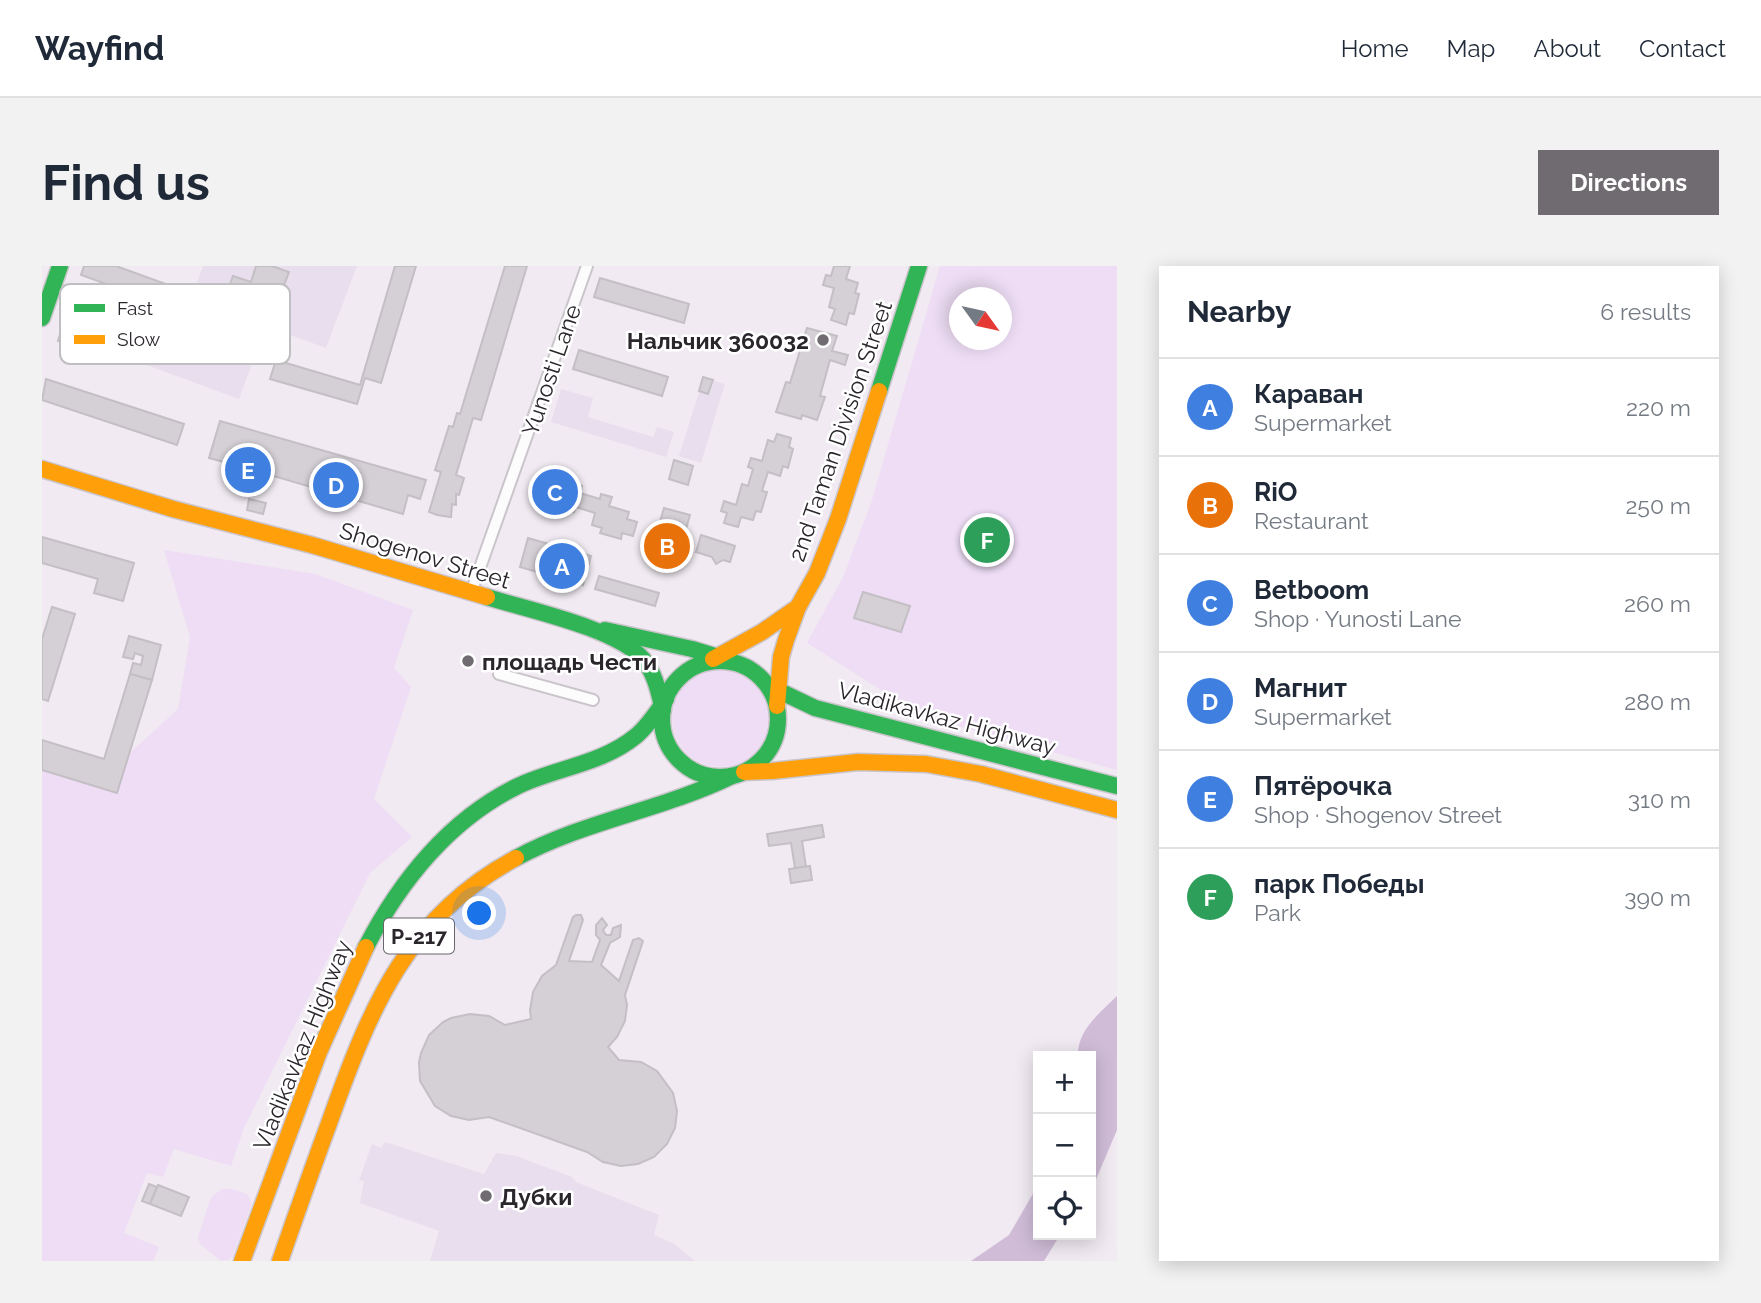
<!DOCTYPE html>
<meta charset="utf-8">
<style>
body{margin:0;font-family:Raleway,sans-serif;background:#f2f2f3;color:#1f2937}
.controls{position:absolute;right:21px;bottom:21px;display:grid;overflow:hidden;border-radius:0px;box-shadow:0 4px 18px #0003}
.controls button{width:63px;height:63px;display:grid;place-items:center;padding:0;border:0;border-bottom:2px solid #e0e1e3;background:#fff;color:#1f2937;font:35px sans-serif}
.compass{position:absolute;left:907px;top:21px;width:63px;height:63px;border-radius:50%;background:#fff;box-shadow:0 4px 18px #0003;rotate:123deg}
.you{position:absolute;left:438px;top:648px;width:24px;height:24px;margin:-18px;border:5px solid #fff;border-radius:50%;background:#1a73e8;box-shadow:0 0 0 10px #1a73e833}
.badge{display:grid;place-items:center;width:46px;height:46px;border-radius:50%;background:#706b71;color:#fff;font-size:23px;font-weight:700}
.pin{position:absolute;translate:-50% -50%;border:4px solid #fff;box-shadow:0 2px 7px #0006}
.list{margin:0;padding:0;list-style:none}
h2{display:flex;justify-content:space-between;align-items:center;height:91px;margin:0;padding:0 28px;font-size:30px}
h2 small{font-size:23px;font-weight:400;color:#747a83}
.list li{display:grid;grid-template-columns:46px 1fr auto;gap:21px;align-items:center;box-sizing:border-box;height:98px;padding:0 28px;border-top:2px solid #e0e1e3}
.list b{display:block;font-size:26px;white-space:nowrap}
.list p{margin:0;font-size:23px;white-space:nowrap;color:#747a83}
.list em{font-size:23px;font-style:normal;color:#747a83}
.icon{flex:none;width:38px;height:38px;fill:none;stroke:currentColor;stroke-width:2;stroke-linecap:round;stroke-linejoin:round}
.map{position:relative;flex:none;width:1075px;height:995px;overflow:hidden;border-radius:0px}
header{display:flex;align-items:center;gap:42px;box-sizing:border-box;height:98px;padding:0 35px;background:#fff;border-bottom:2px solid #e0e1e3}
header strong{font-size:33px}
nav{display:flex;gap:38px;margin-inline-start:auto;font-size:24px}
.intro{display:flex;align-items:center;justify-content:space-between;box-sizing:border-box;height:168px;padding:0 42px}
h1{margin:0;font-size:49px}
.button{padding:18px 32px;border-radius:0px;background:#706b71;color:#fff;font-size:24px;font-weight:700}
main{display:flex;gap:42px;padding:0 42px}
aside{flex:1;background:#fff;border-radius:0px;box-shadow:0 4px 18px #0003}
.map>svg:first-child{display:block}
</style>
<header>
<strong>Wayfind</strong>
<nav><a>Home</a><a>Map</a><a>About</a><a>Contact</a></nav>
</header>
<div class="intro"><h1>Find us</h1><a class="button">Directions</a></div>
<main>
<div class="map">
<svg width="1075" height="995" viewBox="0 0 1075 995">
<rect width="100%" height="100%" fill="#f1eaf2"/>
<g fill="#e9deed">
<path d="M161 0H315L284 82 149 33Z"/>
<path d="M157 56 217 79 197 133 61 83 70 58 145 85Z"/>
<path d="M672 115 683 118 659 197 637 190 657 126 667 129Z"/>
<path d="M519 123 551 132 546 151 611 171 615 161 632 166 624 191 509 156Z"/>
<path d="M343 876 442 908 454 887 474 890 530 911 534 916 617 949 612 969 631 977 653 995H388L397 965 318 937 322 915 317 914 330 878 339 882Z"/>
</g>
<g fill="#eeddf5" fill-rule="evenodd">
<path d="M898 0H1075V504L880 450 765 377 801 311 829 237ZM918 32H960V74H918Z"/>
<path d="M122 284 273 308 371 344 352 402 369 421 332 533 370 571 328 607 202 862 189 900 132 883 121 911 105 907 82 967 117 981 111 995H0V505L80 494 136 443 148 371Z"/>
<circle cx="679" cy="452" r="49"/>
<path d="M180 923H190L205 928 210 937 191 990 187 994 179 995 158 978 156 971 169 931Z"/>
</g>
<g fill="#d0bcd7">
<path d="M1075 730V864L1049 925V790H1036C1035 764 1058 747 1075 730Z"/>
<path d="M996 919V969H1018L1002 995H929L967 969Z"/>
</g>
<g fill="#d5d0d6" stroke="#c3bfc4" stroke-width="2">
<path d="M42 0H74L135 22 128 41 39 9Z"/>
<path d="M214 0H230L247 6 239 27 221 20 214 41 184 30 191 10 209 16Z"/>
<path d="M353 0H374L339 117 323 112 315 138 228 113 234 94 318 119Z"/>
<path d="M463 0H485L439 154 431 152 414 209 422 212 417 229 414 228V239L410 238 409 251 395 249 387 246 399 206 393 204 407 160 411 161 415 147 418 148Z"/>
<path d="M792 0H808L804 13 816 17 813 27 817 28 812 48 807 47 804 59 789 54 793 43 787 41 792 22 781 19 784 9 789 10Z"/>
<path d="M558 12 647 38 642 57 552 31Z"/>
<path d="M20 62 35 67 30 80 16 75Z"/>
<path d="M765 62 795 70 790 85 806 89 803 99 788 94 778 130 783 131 775 154 760 149 759 153 734 146 744 116 748 117Z"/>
<path d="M537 84 626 111 620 130 531 103Z"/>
<path d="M661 111 671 114 666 128 657 125Z"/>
<path d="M4 113 142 158 135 179 0 134Z"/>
<path d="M178 155 384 214 378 233 366 229 361 248 211 204 208 212 195 208 197 200 167 192Z"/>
<path d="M735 168 749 172 747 181 751 183 746 202 741 200 738 210 726 206 720 225 725 226 719 246 714 245 711 254 699 251 696 261 682 257 685 247 679 245 682 235 694 239 700 218 706 220 711 203 706 201 709 192 720 195 726 174 732 176Z"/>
<path d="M632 194 651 200 646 219 627 213Z"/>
<path d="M511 202 522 205 520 214 540 220 538 227 558 233 559 228 570 231 567 240 587 246 585 253 595 256 591 270 580 267 579 273 558 267 560 262 550 259 553 247 534 241 532 246 512 241 513 236 503 233 507 221 497 218 501 205 510 208Z"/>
<path d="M207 233 224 237 221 248 205 244Z"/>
<path d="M622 242 648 249 635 294 609 287Z"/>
<path d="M659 269 693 280 688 296 681 294 674 298 670 291 654 286Z"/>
<path d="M0 271 92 297 81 335 52 327 56 313 0 297Z"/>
<path d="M486 272 549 290 541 319 478 301Z"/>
<path d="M557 310 617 327 613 340 553 323Z"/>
<path d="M821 326 868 340 859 366 812 352Z"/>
<path d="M10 341 33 348 6 435 0 433V373Z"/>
<path d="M87 370 119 379 110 414 88 408 91 397 99 399 101 390 93 387 91 393 81 391Z"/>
<path d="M88 408 110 414 75 527 0 504V474L62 493Z"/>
<path d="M780 559 782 571 760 575 764 601 753 602 749 577 727 580 725 568Z"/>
<path d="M768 600 770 614 749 617 747 603Z"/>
<path d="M534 649H539L541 654 527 695 550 696 558 674 554 669V659L560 652 565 659 561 664 564 669H569L571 662 579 659 578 671 568 677 559 699 577 715 591 674 597 672 601 675 583 729 585 739 583 755 575 771 566 781 577 794 599 796 615 805 631 827 635 845 633 862 625 878 612 891 596 898 579 900 561 896 545 886 447 851 427 854 409 850 393 840 378 815 377 796 379 787 387 769 401 756 409 752 428 748 447 750 463 759 489 753 488 744 491 726 500 710 514 699 531 651Z"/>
<path d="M107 918 115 921 108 938 100 935Z"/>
<path d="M116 919 147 931 139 950 108 938Z"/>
</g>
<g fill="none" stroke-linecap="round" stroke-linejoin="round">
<defs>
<g id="street">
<path d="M429 327 545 0"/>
<path d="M457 408 551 434"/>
</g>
<g id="fast">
<path d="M0 52 18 0"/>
<path d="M837 125 877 0"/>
<path d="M445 331C486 344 574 362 601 393 613 407 617 427 621 444"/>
<path d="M563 364 650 383 689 395"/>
<circle cx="678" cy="453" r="58"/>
<path d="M727 420 773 442 1075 520"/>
<path d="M474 592C542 555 620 544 690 510"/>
<path d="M324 681C358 615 408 553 476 520 514 502 560 498 594 470 606 460 615 446 624 433"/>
</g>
<g id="slow">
<path d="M0 203 131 243 270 279 445 331"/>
<path d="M671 393 720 366 756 341"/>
<path d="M735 440 739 391 744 374 756 341 775 307 796 253 837 125"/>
<path d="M702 506 730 505 816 496 884 498 939 508 1075 544"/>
<path d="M200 995 277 786 324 681"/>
<path d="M238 995C255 946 272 898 290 849 329 740 366 650 474 592"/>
</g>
</defs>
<use href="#street" stroke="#cac5cb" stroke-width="14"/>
<use href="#fast" stroke="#cac5cb" stroke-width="19"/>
<use href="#slow" stroke="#cac5cb" stroke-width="19"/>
<use href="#street" stroke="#fdfcfd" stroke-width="10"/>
<use href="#fast" stroke="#30b455" stroke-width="16"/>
<use href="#slow" stroke="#ff9f0a" stroke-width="16"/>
</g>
<g fill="#706b71" stroke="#fff" stroke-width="2.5">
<circle cx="781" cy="74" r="7"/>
<circle cx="426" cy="395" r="7"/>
<circle cx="444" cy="930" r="7"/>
</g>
<g text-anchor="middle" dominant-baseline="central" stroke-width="5" stroke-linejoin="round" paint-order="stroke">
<rect fill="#fff" stroke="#6a676b" stroke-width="2" x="342" y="652.5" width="70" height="35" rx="5"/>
<g font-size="21" font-weight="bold" fill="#2a262c">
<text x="377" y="670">Р-217</text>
</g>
<g font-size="23" font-weight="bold" fill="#2a262c" stroke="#fff" text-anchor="start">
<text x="767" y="74" text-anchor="end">Нальчик 360032</text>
<text x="440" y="395">площадь Чести</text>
<text x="458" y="930">Дубки</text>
</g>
<g font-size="23" fill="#2a262c" stroke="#fff">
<text transform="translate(509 104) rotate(-71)">Yunosti Lane</text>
<text transform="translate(798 165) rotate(-71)">2nd Taman Division Street</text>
<text transform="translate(383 289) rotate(17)">Shogenov Street</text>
<text transform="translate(905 452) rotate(15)">Vladikavkaz Highway</text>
<text transform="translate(260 779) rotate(-68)">Vladikavkaz Highway</text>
</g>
</g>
<rect x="18" y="18" width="230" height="80" rx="10" fill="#fff" stroke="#bfbec0" stroke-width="2"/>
<rect x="32" y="38" width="31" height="8" fill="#30b455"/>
<rect x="32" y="69" width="31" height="9" fill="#ff9f0a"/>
<g font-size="19" fill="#2a262c">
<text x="75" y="49">Fast</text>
<text x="75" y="80">Slow</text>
</g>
</svg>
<div class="controls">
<button>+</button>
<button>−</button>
<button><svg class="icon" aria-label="locate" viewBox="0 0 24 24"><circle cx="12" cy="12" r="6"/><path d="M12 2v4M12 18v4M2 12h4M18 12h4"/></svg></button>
</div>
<svg class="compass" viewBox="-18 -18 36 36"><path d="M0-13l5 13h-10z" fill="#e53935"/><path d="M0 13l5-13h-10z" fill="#747a83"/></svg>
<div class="you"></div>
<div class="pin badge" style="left:520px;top:300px;background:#3f7fe0">A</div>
<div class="pin badge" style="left:625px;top:280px;background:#e8710a">B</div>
<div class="pin badge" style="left:513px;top:226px;background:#3f7fe0">C</div>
<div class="pin badge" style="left:294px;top:219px;background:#3f7fe0">D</div>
<div class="pin badge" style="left:206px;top:204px;background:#3f7fe0">E</div>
<div class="pin badge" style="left:945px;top:274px;background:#2e9e5b">F</div>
</div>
<aside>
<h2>Nearby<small>6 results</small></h2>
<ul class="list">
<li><span class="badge" style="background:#3f7fe0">A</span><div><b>Караван</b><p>Supermarket</p></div><em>220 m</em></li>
<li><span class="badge" style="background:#e8710a">B</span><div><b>RiO</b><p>Restaurant</p></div><em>250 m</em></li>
<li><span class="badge" style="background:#3f7fe0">C</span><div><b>Betboom</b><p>Shop · Yunosti Lane</p></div><em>260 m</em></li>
<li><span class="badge" style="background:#3f7fe0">D</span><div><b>Магнит</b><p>Supermarket</p></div><em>280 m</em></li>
<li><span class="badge" style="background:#3f7fe0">E</span><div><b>Пятёрочка</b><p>Shop · Shogenov Street</p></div><em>310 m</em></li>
<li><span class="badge" style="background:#2e9e5b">F</span><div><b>парк Победы</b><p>Park</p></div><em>390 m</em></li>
</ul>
</aside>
</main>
